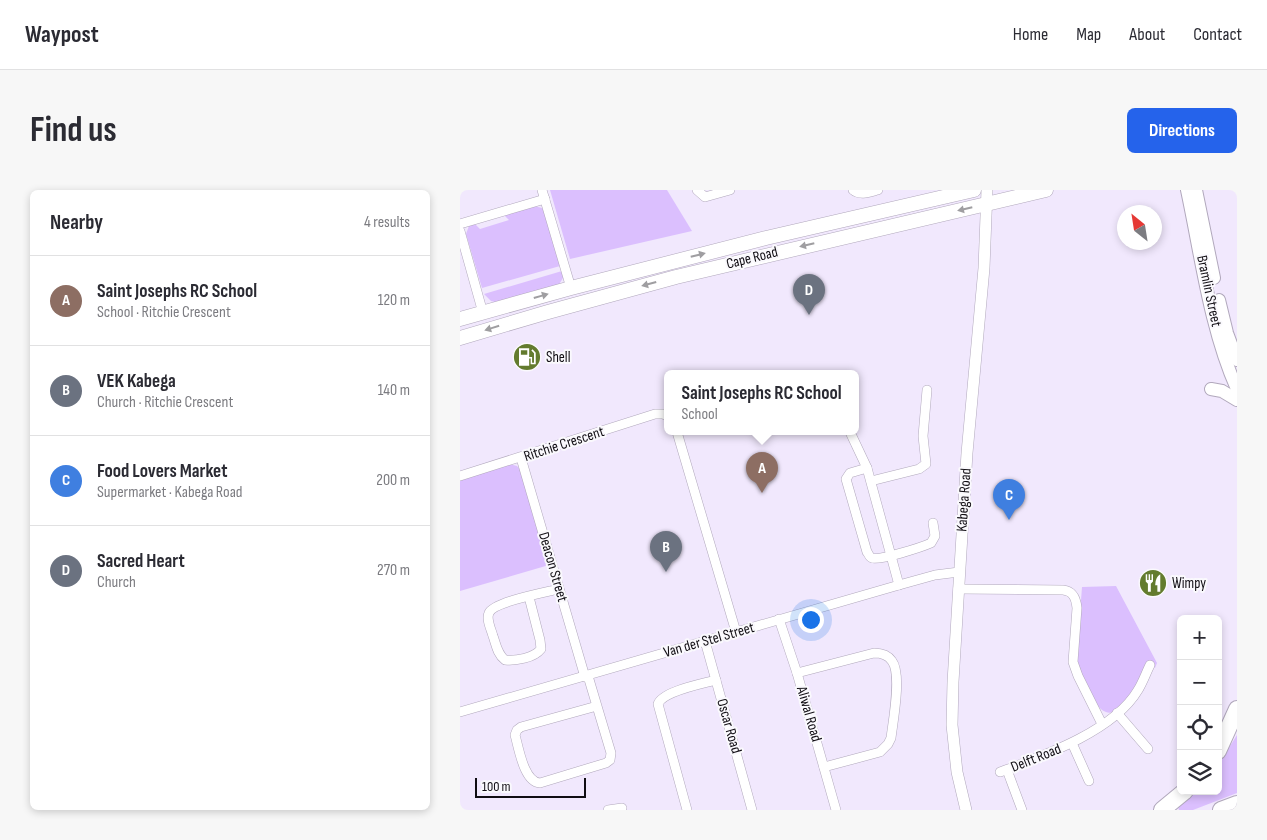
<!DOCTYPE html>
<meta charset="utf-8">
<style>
body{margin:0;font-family:"Sofia Sans Condensed",sans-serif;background:#f7f7f7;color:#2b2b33}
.controls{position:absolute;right:15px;bottom:15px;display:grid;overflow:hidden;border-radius:8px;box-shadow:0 2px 8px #0003}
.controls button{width:45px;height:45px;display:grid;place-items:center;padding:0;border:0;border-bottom:1px solid #e1e1e2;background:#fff;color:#2b2b33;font:25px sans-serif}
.compass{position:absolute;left:657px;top:15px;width:45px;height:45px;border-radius:50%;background:#fff;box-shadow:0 2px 8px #0003;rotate:330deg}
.scale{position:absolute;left:15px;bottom:12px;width:111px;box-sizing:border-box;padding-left:5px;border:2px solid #100d13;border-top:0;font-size:14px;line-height:18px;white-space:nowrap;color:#100d13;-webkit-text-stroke:4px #faf9fd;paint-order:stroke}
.you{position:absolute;left:350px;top:429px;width:18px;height:18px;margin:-12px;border:4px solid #fff;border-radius:50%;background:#1a73e8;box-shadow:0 0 0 8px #1a73e833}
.badge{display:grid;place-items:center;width:32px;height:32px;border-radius:50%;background:#2563eb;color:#fff;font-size:16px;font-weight:700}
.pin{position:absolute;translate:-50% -41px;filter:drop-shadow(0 1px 2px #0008)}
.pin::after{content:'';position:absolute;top:26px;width:18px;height:15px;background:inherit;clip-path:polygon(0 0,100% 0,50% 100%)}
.popup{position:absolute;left:204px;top:180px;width:195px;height:65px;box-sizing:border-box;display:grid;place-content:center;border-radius:8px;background:#fff;filter:drop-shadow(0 1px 4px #0005);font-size:16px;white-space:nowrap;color:#7c7c81}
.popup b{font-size:19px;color:#2b2b33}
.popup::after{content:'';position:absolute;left:50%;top:100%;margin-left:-10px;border:10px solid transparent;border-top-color:#fff}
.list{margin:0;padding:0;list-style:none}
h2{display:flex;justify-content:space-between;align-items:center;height:65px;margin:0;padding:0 20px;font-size:21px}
h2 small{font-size:16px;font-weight:400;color:#7c7c81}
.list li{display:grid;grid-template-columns:32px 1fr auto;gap:15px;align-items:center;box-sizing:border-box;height:90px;padding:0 20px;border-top:1px solid #e1e1e2}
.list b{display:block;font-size:19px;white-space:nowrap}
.list p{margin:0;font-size:16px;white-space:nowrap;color:#7c7c81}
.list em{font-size:16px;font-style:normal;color:#7c7c81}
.icon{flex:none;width:28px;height:28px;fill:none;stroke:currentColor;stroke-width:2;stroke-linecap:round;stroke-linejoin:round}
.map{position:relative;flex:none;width:777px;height:620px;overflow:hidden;border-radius:8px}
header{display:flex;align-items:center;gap:30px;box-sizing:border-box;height:70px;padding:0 25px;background:#fff;border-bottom:1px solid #e1e1e2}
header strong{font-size:24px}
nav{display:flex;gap:28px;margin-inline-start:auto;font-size:18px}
.intro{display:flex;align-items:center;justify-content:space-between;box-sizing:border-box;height:120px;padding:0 30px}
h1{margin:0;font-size:35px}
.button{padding:12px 22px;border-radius:8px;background:#2563eb;color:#fff;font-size:18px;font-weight:700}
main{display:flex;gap:30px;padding:0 30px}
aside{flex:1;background:#fff;border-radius:8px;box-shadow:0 2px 8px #0003}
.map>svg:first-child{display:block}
</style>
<header>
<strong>Waypost</strong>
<nav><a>Home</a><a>Map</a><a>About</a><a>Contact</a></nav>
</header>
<div class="intro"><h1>Find us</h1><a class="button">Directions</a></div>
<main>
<aside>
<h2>Nearby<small>4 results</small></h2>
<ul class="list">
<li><span class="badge" style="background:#8d6e63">A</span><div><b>Saint Josephs RC School</b><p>School · Ritchie Crescent</p></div><em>120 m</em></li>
<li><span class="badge" style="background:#6b7280">B</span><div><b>VEK Kabega</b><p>Church · Ritchie Crescent</p></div><em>140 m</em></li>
<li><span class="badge" style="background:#3f7fe0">C</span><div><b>Food Lovers Market</b><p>Supermarket · Kabega Road</p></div><em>200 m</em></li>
<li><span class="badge" style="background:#6b7280">D</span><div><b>Sacred Heart</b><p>Church</p></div><em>270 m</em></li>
</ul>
</aside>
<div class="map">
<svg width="777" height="620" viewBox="0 0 777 620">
<rect width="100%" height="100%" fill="#f1e8fd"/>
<g fill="#dbbffe">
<path d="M90 0H207L232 41 110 69Z"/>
<path d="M74 16 82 18 85 22 100 76 22 98 6 44 9 36 14 33 20 39 49 30 44 25Z"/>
<path d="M102 81 103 88 98 96 38 113 31 111 24 104Z"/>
<path d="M49 274 57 276 62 282 89 375 0 401V289Z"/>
<path d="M656 396 697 473 695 478 689 471C683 482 662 529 646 522 638 519 635 511 631 504 624 491 618 479 617 464L622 397Z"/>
<path d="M777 545V603L733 620H719L717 614 732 601H758V575Z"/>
</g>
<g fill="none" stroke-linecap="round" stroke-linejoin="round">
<defs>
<g id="minor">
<path d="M82 0 111 98"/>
<path d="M237 0 245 7 270 0"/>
<path d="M393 0C400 6 410 2 418 0"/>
<path d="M0 34 85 9"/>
<path d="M0 41 23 123"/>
<path d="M217 242 276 442"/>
<path d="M390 242 407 278 439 395"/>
<path d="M61 268 125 487"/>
<path d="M407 278 390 283 386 289 407 362C409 364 409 367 412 368 419 371 462 357 471 353L475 346 473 333"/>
<path d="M0 286 195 224H203L208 226"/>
<path d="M411 291 459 279 466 274 463 246 467 200"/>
<path d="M498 399 603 400C613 401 616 408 617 418L613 472 618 486 642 534"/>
<path d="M69 407 80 450 81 459C74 468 56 471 45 470 37 464 36 454 33 446 31 439 26 429 29 423 33 412 87 402 99 399"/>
<path d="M319 429 337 483 376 620"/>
<path d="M245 451 292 620"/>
<path d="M337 483 414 463C421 463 428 465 432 471 442 484 433 531 431 548L428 554 420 562 364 577"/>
<path d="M128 486 151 563 150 570 146 573 80 593C64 592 59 559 55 545L57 540 61 537 137 516"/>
<path d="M0 522 439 395 475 385 499 382"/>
<path d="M657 523 688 559"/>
<path d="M612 553 629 591"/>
<path d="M547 580 562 620"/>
<path d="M540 582C583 566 654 541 678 500 683 492 686 483 690 475"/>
<path d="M148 620 162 618"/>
<path d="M227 620 198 514C203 501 242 494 256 490"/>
</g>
<path id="tertiary" d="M506 620 497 582 492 535 493 492 507 263 524 78 527 0"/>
<g id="secondary">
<path d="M727 0C741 65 750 139 777 199"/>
<path d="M736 0 754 88"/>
<path d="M759 110 767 143 777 170"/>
<path d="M751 199 762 201 777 210"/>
</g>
<g id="primary">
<path d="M0 129 111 98 306 48 514 0"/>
<path d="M0 148 88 122 216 87 586 0"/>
</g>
<g id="motorway">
<path d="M758 561 777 519"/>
<path d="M702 620 725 601"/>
<path d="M761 620 777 614"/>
</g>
</defs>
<use href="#minor" stroke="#b1a8bc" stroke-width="10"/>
<use href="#tertiary" stroke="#b1a8bc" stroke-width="12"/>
<use href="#secondary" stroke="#b1a8bc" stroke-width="14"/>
<use href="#primary" stroke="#b1a8bc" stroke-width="15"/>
<use href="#motorway" stroke="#b1a8bc" stroke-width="18"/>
<use href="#minor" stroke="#fff" stroke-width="9"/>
<use href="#tertiary" stroke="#fff" stroke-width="11"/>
<use href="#secondary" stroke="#fff" stroke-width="12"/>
<use href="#primary" stroke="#fff" stroke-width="14"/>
<use href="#motorway" stroke="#fff" stroke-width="16"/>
</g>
<defs><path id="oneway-solid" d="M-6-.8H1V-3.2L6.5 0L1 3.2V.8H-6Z" transform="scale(1.25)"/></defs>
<g fill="#9f9ea1">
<use href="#oneway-solid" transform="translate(505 19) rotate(167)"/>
<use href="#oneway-solid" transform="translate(347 55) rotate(167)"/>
<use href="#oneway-solid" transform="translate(238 65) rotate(-14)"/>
<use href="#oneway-solid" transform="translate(189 94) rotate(165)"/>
<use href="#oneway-solid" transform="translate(81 106) rotate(-16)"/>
<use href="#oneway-solid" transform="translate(32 138) rotate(163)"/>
</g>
<defs>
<symbol id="fuel-disc" viewBox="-11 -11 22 22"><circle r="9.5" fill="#637b2e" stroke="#faf9fd"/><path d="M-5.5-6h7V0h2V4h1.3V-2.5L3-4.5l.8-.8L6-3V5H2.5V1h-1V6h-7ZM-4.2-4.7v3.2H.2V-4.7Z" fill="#fff"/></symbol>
<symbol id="restaurant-disc" viewBox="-11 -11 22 22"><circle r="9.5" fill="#637b2e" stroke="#faf9fd"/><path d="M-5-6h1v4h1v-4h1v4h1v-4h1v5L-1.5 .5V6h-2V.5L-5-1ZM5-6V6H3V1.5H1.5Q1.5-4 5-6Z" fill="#fff"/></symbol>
</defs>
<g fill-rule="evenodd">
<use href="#fuel-disc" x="51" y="151" width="32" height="32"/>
<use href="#restaurant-disc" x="677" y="377" width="32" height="32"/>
</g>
<g text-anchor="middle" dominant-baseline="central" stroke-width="4" stroke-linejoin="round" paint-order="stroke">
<g font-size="15" fill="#100d13" stroke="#faf9fd">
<text transform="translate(292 68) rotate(-14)">Cape Road</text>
<text transform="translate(749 101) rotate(78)">Bramlin Street</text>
<text transform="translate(104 254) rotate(-18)">Ritchie Crescent</text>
<text transform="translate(504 310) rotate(-86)">Kabega Road</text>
<text transform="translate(93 377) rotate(74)">Deacon Street</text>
<text transform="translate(249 450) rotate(-16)">Van der Stel Street</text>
<text transform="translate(349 524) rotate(74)">Aliwal Road</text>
<text transform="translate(269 536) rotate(74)">Oscar Road</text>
<text transform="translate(576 568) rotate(-22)">Delft Road</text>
</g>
<g font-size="15" fill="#100d13" stroke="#faf9fd" text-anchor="start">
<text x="86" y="167">Shell</text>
<text x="712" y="393">Wimpy</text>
</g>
</g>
</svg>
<div class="controls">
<button>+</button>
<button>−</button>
<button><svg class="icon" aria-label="locate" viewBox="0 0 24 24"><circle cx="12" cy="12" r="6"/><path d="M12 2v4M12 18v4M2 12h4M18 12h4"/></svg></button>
<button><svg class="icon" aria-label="layers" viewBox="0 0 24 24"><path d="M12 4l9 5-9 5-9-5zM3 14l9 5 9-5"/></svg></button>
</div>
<svg class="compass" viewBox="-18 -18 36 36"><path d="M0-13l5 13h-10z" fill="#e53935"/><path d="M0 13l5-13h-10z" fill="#7c7c81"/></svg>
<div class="scale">100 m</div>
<div class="you"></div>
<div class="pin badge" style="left:302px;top:303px;background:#8d6e63">A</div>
<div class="popup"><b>Saint Josephs RC School</b>School</div>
<div class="pin badge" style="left:206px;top:382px;background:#6b7280">B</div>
<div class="pin badge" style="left:549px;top:330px;background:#3f7fe0">C</div>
<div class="pin badge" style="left:349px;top:125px;background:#6b7280">D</div>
</div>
</main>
